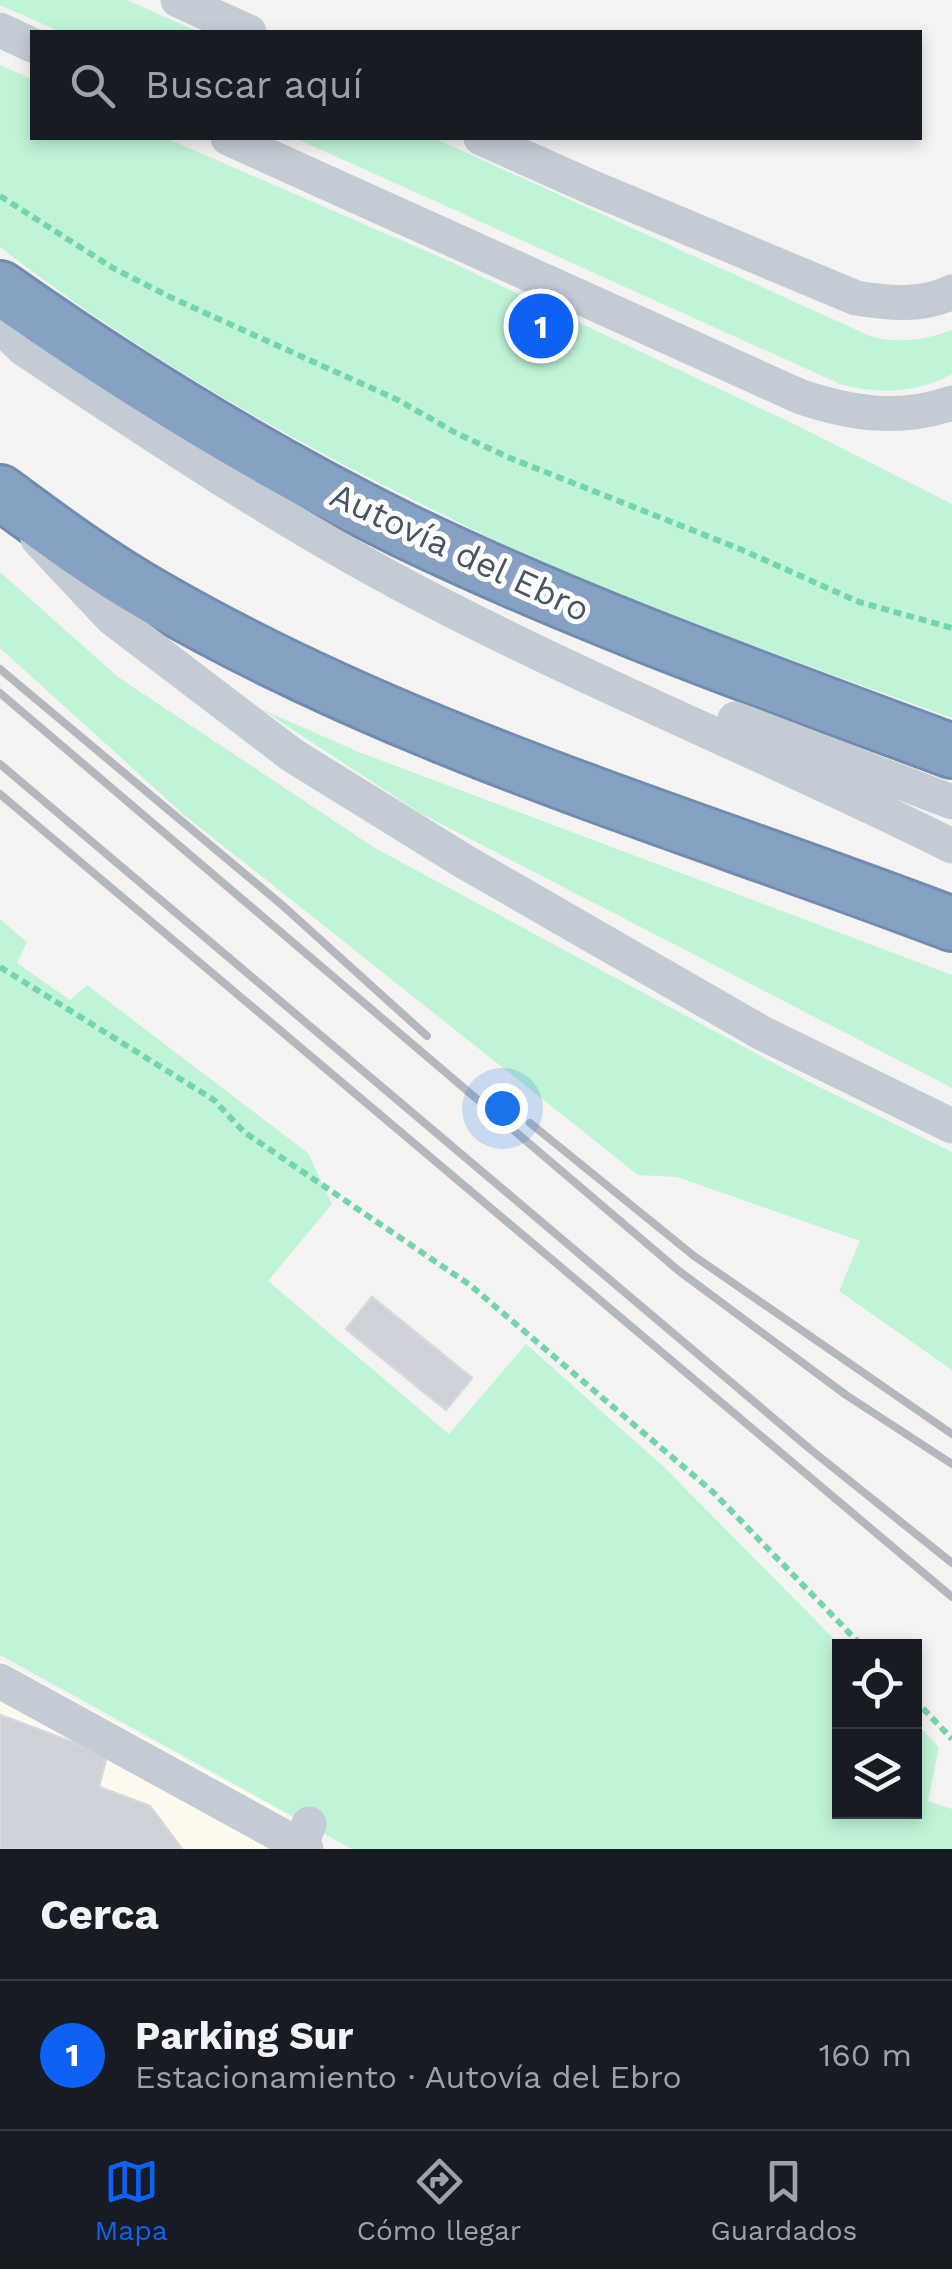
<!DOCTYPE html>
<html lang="es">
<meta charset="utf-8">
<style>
body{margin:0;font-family:"Work Sans",sans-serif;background:#242831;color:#f1f3f6}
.controls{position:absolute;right:30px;bottom:30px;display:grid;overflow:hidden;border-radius:0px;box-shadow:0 5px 15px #0003}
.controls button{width:90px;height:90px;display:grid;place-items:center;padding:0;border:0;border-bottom:2px solid #363941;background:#171b24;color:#f1f3f6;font:50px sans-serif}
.you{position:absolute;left:502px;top:1108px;width:35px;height:35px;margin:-25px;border:8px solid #fff;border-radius:50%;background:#1a73e8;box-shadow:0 0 0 15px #1a73e833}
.badge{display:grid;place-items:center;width:65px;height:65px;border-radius:50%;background:#0d62f4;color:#fff;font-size:32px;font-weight:700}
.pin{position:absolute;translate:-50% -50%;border:5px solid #fff;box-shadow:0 2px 10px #0006}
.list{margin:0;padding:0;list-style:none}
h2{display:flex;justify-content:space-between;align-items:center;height:130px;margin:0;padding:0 40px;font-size:42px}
h2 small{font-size:32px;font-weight:400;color:#9ea1a6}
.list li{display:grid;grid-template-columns:65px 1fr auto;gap:30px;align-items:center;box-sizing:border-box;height:150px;padding:0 40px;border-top:2px solid #363941}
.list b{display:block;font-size:38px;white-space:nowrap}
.list p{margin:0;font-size:32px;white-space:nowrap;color:#9ea1a6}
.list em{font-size:32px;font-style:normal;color:#9ea1a6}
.icon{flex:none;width:55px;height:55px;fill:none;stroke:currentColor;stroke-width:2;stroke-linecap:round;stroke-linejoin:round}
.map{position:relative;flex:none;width:952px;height:1849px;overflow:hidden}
.search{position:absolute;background:#171b24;box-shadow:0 5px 15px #0003;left:30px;right:30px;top:30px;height:110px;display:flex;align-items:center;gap:25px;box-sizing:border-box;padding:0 35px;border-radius:0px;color:#9ea1a6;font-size:38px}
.sheet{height:280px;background:#171b24}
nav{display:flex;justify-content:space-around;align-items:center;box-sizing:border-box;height:140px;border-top:2px solid #363941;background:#171b24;font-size:28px;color:#9ea1a6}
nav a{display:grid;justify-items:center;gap:5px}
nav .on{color:#0d62f4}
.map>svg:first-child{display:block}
</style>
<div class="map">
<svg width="952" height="1849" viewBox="0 0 952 1849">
<rect width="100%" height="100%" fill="#f5f3f2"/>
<path fill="#fefaed" d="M0 1660 286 1814 273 1849H0Z"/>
<g fill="#c0f4d7">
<path d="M0 0H127L199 32H61L0 5Z"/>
<path d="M0 65 32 79V138H166L451 262 796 425 952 504V718C812 667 671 618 535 559 498 543 462 524 426 506 276 433 132 349 0 247Z"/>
<path d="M295 138H434L870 336C898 344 925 340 952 330V374C916 393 880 395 840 384Z"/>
<path d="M0 572 118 677 375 848 809 1082 952 1152V1370L839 1291 860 1241 677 1177 638 1175 183 814 0 648Z"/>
<path d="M261 709 359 752 952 975V1088L420 813Z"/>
<path d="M0 919 27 942 17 963 70 1000 87 985 308 1153 332 1204 268 1281 449 1434 526 1344 664 1467 841 1646 840 1812H914L915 1722 939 1747 928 1801 952 1809V1849H352L0 1655Z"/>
</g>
<g fill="#ced1d8" stroke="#d6d8de" stroke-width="2.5">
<path d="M372 1297 472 1378 446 1410 346 1329Z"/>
<path d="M0 1715 107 1755 99 1787 150 1806 182 1849H0Z"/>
</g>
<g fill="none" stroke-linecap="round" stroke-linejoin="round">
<defs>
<g id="highway">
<path d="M0 288C128 378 263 461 403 530 581 616 767 682 952 751"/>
<path d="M0 492C50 529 101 567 156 598 405 742 685 822 952 924"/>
</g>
</defs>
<use href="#highway" stroke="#728bb0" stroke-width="58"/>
<g stroke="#74d5ac" stroke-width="6" stroke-dasharray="8 5" stroke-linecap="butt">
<path d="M0 196 113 268 172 298 398 400 456 433 510 458 740 549 859 602 952 628"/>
<path d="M0 967 214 1100 244 1132 470 1285 713 1492 862 1646"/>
<path d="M914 1699 952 1739"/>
</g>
<g stroke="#c3ccd5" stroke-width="35">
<path d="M178 0 249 32"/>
<path d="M0 30 32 45"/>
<path d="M228 138 801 397C853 414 899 421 952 403"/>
<path d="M481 138 593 188 856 298C887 303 922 307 952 292"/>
<path d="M0 326 24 349C155 436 284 523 424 596 596 686 778 759 952 846"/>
<path d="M38 539 112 618 292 755 465 862 762 1033 952 1126"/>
<path d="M735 719 952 802"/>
<path d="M0 1681 306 1849"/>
</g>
<use href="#highway" stroke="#87a1c4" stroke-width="52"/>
<g stroke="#b4b7bd" stroke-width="8">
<path d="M0 669 282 905 427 1036"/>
<path d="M0 693 679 1271 846 1395 952 1464"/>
<path d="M0 764 810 1449 952 1563"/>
<path d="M0 794 952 1597"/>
<path d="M530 1123 694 1256 952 1434"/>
</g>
<path stroke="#c3ccd5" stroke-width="35" d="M299 1849 309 1824"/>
</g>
<g text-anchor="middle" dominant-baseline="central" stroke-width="10" stroke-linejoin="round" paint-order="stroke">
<g font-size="35" fill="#485462" stroke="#fff">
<text transform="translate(460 552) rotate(25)">Autovía del Ebro</text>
</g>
</g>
</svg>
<div class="controls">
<button><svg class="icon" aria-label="locate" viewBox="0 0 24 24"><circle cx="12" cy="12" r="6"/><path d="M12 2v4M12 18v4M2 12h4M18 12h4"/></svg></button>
<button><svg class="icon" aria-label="layers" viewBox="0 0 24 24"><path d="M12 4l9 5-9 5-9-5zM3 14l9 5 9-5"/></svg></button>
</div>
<div class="you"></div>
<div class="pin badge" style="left:541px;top:326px">1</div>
<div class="search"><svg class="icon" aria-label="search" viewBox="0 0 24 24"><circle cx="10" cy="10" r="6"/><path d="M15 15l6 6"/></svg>Buscar aquí</div>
</div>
<section class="sheet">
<h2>Cerca<small></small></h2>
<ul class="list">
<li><span class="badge">1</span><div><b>Parking Sur</b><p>Estacionamiento · Autovía del Ebro</p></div><em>160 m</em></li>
</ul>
</section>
<nav>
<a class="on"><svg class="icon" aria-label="map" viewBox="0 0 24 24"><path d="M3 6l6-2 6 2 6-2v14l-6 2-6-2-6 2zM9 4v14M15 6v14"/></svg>Mapa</a>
<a><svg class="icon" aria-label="directions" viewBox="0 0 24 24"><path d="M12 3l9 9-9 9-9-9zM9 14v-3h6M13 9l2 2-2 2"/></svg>Cómo llegar</a>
<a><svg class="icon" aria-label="saved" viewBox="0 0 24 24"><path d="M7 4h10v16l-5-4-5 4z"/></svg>Guardados</a>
</nav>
